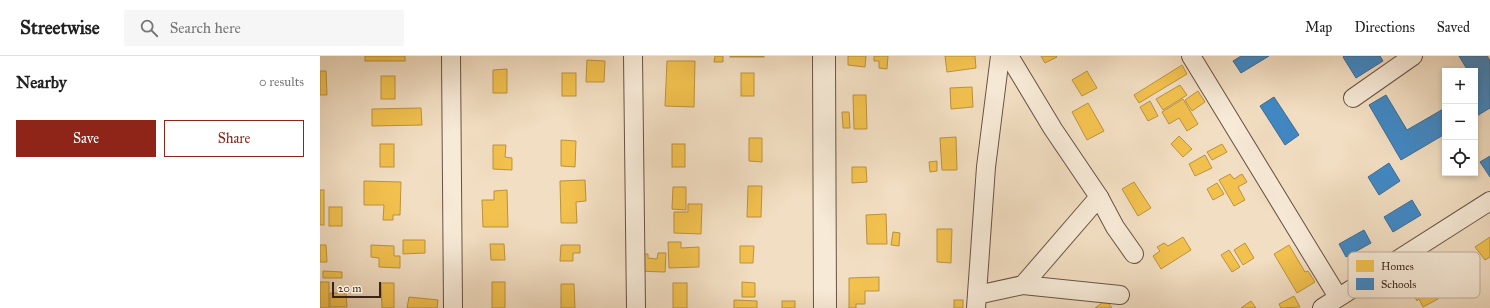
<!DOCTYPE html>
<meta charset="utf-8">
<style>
body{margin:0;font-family:"IM FELL Great Primer",serif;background:#f6f6f6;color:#222}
.controls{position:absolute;right:12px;top:12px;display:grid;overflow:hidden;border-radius:0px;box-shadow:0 2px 6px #0003}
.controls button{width:36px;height:36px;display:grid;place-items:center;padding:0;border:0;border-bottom:1px solid #e0e0e0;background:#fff;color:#222;font:20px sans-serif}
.scale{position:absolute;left:12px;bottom:10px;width:49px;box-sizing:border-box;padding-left:4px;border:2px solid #3b231a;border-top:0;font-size:11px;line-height:14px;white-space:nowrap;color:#3b231a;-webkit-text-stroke:3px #f7ead7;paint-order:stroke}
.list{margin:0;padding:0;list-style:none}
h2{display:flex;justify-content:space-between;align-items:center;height:52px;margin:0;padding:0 16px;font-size:17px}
h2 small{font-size:13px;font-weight:400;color:#767676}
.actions{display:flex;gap:8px;padding:12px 16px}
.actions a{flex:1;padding:9px 0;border:1px solid #8f2418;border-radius:0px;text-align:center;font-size:14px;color:#8f2418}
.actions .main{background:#8f2418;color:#fff}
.icon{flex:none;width:22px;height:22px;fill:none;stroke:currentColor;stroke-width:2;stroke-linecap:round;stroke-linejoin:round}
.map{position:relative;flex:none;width:1170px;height:252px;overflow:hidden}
header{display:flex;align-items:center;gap:24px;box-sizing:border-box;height:56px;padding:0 20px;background:#fff;border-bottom:1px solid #e0e0e0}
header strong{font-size:19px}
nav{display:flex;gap:22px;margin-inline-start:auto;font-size:14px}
.search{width:280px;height:36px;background:#f6f6f6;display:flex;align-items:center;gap:10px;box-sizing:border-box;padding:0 14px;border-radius:0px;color:#767676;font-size:15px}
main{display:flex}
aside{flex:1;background:#fff}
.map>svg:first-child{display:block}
</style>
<header>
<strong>Streetwise</strong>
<div class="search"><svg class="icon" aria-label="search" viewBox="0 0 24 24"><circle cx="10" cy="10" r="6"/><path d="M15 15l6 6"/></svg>Search here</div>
<nav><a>Map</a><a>Directions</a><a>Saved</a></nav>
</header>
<main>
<aside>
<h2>Nearby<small>0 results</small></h2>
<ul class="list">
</ul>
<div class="actions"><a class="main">Save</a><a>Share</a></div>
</aside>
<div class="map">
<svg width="1170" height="252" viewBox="0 0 1170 252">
<rect width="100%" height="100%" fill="#f2dec2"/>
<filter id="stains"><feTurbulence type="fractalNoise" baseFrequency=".005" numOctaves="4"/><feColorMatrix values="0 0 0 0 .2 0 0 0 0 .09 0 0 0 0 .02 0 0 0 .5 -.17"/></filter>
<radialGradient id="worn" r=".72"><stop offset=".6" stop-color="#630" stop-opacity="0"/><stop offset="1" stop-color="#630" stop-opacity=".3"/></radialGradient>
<g fill="#f2c14e" stroke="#bb923e">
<rect x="45" y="0" width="40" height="5"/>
<path d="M395 0H403V6H394Z"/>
<rect x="410" y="0" width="34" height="1"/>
<path d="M528 0H546L545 11 528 9Z"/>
<path d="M554 0H568L567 13 559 12V5H554Z"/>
<path d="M625 0H655L656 12 627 16Z"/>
<path d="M721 0H736L737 1 725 7Z"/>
<path d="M267 4 285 5 284 26H266Z"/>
<path d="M347 5H375L374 51 345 50Z"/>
<path d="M862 9 867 18 819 47 814 39Z"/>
<path d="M187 13V37H173V14Z"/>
<path d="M0 15H6L7 39H0Z"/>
<path d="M767 15 777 32 762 40 752 24Z"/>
<rect x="242" y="17" width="14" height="23"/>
<rect x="421" y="17" width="13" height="23"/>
<rect x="61" y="20" width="14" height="23"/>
<path d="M860 29 867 39 843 54 836 43Z"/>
<path d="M652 31 653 51 631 53 630 32Z"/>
<path d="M878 35 885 46 872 55 865 44Z"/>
<path d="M533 39H546L547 73H534Z"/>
<path d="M863 43 878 68 867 75 859 62 849 68 842 56Z"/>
<path d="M830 45 838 60 828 65 820 51Z"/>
<path d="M768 47 784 75 767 84 752 56Z"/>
<path d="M101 52 102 69 52 70V53Z"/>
<path d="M522 56H529L530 72H523Z"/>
<path d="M859 80 872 93 863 101 851 88Z"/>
<path d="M636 81 637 114H622L620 82Z"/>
<path d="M429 82H442V106L429 105Z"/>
<path d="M241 84 256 85 255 111 241 110Z"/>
<rect x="60" y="88" width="14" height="23"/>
<rect x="352" y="88" width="13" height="23"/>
<path d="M902 88 907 96 892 104 887 96Z"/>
<path d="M173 89H186L185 101 192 102V114L173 113Z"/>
<path d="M885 99 892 112 875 120 869 108Z"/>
<path d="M617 105V115L610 116 609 106Z"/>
<path d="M532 111H546L547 126 532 127Z"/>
<path d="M910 118 914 123 922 118 927 126 918 131 925 144 914 150 899 124Z"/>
<path d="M265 124 266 145 256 146 257 167H241L240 125Z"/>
<path d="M44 125 81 126 80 159H73V164H63L64 149H44Z"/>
<path d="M814 126 831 152 818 160 802 133Z"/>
<path d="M897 127 904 138 893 144 887 133Z"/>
<path d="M428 130H442L441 161H427Z"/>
<path d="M353 131H366V154L352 153Z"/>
<rect x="0" y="134" width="4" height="35"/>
<path d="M187 134 188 171H163L162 144H174V135Z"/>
<path d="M368 148H382L381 178 354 177V156H368Z"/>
<rect x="9" y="151" width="13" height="19"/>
<path d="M566 158 567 188H547L546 159Z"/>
<path d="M617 173H632L631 207 617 206Z"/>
<path d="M573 176 580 177 579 190 571 189Z"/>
<path d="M863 181 871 194 841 213 833 200 840 195 837 191 844 187 848 190Z"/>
<path d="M1170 181V201L1165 204 1155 191Z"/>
<path d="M83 184H105V197L83 198Z"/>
<path d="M348 186H361V192L379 191V211L349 212Z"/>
<path d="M925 187 934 202 923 209 914 194Z"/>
<path d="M170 188H184L185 204H171Z"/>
<path d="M0 189H6L7 206H0Z"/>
<path d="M51 189 74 190V200H80V212L59 211V202L51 201Z"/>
<path d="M241 189H260V197H253V205H240Z"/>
<path d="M969 189 985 216 988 215 995 226 977 237 954 198Z"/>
<path d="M420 190H434L433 207H420Z"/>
<path d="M909 194 920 211 912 216 901 199Z"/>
<path d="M338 197H346L345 216 316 215V198H328V202L337 203Z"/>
<path d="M3 215 22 216V222H3Z"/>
<path d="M1120 215 1127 228 1114 235 1118 243 1103 251 1099 243 1097 245 1090 232Z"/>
<path d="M559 221V235H545V248H536V252H529V222Z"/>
<rect x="0" y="226" width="9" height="26"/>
<rect x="172" y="226" width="13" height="26"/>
<path d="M422 226 435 227V241H422Z"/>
<path d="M61 227H74V252H62Z"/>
<rect x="353" y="227" width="14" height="25"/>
<path d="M241 228H254L255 252H241Z"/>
<path d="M10 237H26L27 251H10Z"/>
<path d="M974 240 980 251 961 252 959 248Z"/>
<path d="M89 241 118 244 117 252H87Z"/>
<path d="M414 244 437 245V252H414Z"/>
<rect x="634" y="244" width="9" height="8"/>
<path d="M786 244 792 252H775Z"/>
<rect x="462" y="245" width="13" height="7"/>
<path d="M931 245 936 252H921Z"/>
</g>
<g fill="#3f88c5" stroke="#3e6a92">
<path d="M921 0H949L921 17 913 5Z"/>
<path d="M1024 0H1060L1063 5 1036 22 1023 1Z"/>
<path d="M1139 0H1167L1170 5V52L1155 61V35L1158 33 1155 27V15H1148Z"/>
<path d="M1066 39 1087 74 1125 52V78L1081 104 1049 49Z"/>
<path d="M954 41 979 79 965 89 940 50Z"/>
<path d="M1170 100V121L1160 106Z"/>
<path d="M1069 107 1080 125 1059 139 1048 121Z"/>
<path d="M1092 144 1101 159 1073 176 1064 161Z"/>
<path d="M1044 174 1051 187 1026 201 1019 188Z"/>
</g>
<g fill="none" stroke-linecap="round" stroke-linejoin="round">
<defs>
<g id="minor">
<path d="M131 0 133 252"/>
<path d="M313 0 316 252"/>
<path d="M689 0 733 73 779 141 795 171 814 198"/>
<path d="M871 0 1018 241"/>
<path d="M1033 42 1093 0"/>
<path d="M703 229 800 239"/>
<path d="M657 239 703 229 779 141"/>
<path d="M656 252 666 111 680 0"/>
<path d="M1002 252 1170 145"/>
</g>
<path id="tertiary" d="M504 0 505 252"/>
</defs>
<use href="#minor" stroke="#695244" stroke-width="20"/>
<use href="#tertiary" stroke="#695244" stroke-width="24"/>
<use href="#minor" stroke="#f7ead7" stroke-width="18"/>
<use href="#tertiary" stroke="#f7ead7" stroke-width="22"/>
</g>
<rect x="1028" y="196" width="132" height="46" rx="6" fill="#f7ead7" stroke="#bfae9e" stroke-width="1"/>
<rect x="1036" y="204" width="18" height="12" fill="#f2c14e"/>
<rect x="1036" y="222" width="18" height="12" fill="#3f88c5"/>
<g font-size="11" fill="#3b231a">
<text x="1061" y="214">Homes</text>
<text x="1061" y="232">Schools</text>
</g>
<rect width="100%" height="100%" filter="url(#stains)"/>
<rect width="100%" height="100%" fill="url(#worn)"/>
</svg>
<div class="controls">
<button>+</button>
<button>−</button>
<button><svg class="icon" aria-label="locate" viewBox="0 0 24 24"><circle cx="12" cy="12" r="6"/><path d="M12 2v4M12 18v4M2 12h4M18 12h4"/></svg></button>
</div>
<div class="scale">20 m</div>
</div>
</main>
